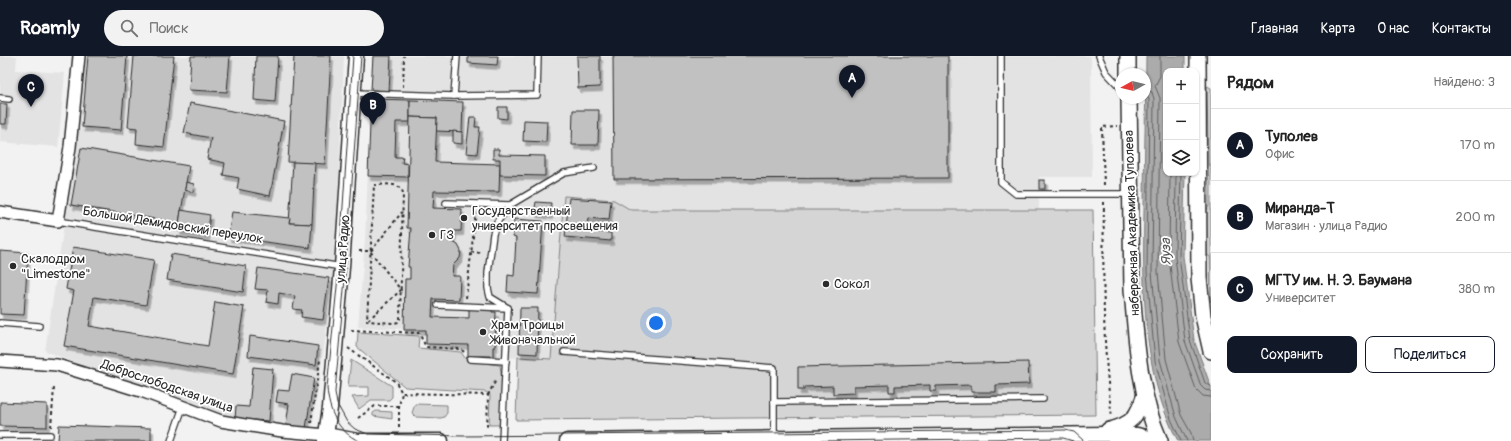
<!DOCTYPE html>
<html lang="ru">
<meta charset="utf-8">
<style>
body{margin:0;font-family:Pangolin,sans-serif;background:#f2f2f2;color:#222}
.controls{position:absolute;right:12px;top:12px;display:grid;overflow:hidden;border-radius:8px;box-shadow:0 1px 3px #0004}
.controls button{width:36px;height:36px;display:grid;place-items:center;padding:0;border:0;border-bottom:1px solid #e0e0e0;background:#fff;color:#222;font:20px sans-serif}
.compass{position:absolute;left:1115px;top:12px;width:36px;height:36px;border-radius:50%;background:#fff;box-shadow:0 1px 3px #0004;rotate:262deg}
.you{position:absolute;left:656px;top:267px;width:14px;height:14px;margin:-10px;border:3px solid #fff;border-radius:50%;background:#1a73e8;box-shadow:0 0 0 6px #1a73e833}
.badge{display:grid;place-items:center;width:26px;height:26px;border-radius:50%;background:#111827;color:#fff;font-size:13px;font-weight:700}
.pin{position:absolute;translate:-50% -33px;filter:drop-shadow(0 1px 2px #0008)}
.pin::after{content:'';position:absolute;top:21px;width:14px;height:12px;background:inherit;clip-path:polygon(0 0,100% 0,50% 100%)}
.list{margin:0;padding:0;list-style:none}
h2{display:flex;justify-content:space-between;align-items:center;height:52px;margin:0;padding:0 16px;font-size:17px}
h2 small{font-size:13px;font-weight:400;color:#767676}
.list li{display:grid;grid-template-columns:26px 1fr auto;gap:12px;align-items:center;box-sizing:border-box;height:72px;padding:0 16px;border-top:1px solid #e0e0e0}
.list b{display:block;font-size:15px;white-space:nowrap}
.list p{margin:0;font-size:13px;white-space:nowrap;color:#767676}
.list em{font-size:13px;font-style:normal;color:#767676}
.actions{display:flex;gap:8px;padding:12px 16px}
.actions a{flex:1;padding:9px 0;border:1px solid #111827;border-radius:8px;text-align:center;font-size:14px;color:#111827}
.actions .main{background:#111827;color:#fff}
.icon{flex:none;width:22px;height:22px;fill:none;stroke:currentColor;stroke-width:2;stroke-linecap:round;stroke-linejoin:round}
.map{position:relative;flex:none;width:1211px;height:385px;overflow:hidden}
header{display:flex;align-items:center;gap:24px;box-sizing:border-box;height:56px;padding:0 20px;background:#111827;color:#fff}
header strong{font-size:19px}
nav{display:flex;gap:22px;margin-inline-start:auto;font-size:14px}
.search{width:280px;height:36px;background:#f2f2f2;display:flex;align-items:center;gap:10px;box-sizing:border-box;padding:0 14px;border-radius:22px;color:#767676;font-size:15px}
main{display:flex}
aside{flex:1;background:#fff}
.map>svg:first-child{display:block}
</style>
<header>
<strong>Roamly</strong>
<div class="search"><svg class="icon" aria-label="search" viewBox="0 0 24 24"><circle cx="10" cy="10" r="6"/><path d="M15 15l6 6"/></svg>Поиск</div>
<nav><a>Главная</a><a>Карта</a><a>О нас</a><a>Контакты</a></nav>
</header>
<main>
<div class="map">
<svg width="1211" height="385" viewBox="0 0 1211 385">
<defs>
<filter id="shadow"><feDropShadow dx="2.5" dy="4.5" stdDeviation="0" flood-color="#0004"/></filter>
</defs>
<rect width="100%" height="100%" fill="#f2f2f2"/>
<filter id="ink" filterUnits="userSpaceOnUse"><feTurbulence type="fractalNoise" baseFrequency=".025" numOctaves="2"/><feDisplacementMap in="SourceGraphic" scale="8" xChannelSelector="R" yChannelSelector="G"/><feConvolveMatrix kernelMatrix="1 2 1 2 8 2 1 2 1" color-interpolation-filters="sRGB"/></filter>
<g filter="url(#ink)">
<g fill="#e3e3e3">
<path d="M0 0H17L16 14 65 17 58 91 0 86Z"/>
<path d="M84 0H344L335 217 311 380 236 370 45 295 76 89Z"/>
<path d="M373 0H1091L1092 121H1039V154H631L614 144 564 140 551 303 468 300V289L426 288V274L358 271 365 184Z"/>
</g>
<g fill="#d5d5d5" stroke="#808080">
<path d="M1207 30 1211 32V246L1210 201 1204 196 1203 161 1209 150Z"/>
<path d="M564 140 614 144 631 154H1093L1096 359 516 364 518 301 551 303Z"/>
<path d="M358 276 419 280 418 292 461 296 467 305 500 309 502 325 500 369H489L490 339 486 336 405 331 357 291Z"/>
<path d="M351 304 392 330V341L389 344H371L359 353 352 341 369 340V331H348Z"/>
<path d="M415 348 447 349V357L444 361 441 362 416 361 412 357Z"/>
<path d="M376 355 392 356V363L373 360V357Z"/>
</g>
<path fill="#ababab" stroke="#787878" d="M1146 0H1185V15H1166V117H1185L1183 200 1194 284 1211 331V385H1178C1141 316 1143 231 1144 154 1144 103 1146 51 1146 0Z"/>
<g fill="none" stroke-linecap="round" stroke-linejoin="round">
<g stroke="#5e5e5e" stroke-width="1">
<path d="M1160 0V20L1155 30 1160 42 1158 216 1166 303 1181 359 1191 377 1193 385"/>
<path d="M1145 33 1152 36 1154 43 1152 216 1160 304 1176 361 1187 385"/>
<path d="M1145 38 1149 43 1147 216 1155 305 1171 363 1181 385"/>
<path d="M1170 117 1169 201 1179 286 1196 333 1203 340 1211 341"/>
<path d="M1176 117 1175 201 1185 285 1201 330 1205 334 1211 335"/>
<path d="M1181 117 1179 200 1190 284 1205 327 1211 330"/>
</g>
</g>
<g fill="#c1c1c1" stroke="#2b2b2b" filter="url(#shadow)">
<path d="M88 0H127L121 74 82 71Z"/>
<path d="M134 0H174L164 91 136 88 137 72 128 71Z"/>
<path d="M191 0H230L227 36 189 34Z"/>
<path d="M256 0H278L275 46 254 44Z"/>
<path d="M294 0H331L325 108 288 106Z"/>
<path d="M373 0H391L389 35 371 34Z"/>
<path d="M468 0H498L497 9 468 7Z"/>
<path d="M577 0H600V31L578 32Z"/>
<path d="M613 0H948V122L614 123Z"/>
<path d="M371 43 410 44V66H396L395 101H403L402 107 408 108V121L368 120Z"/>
<path d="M410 44 463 46 462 76 436 75 437 62 410 61Z"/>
<path d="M190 47 284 65 270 140 237 133 239 122 223 119 225 107 207 103 211 82 184 77Z"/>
<path d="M0 48H7L6 68H0Z"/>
<path d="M498 51H507V63L498 62Z"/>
<path d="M573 54H599L598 89H572Z"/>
<path d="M410 61 437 62 435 106 500 108 499 136 434 135 433 152 462 153 461 175H454L453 186 458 189 461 195 460 202 453 209 452 220H460L459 244 433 243 432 261 469 262V252L492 253V256H496L495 291H493V300H468V289L426 288V274H404L405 223H410V211H408L411 172H407Z"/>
<path d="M470 61H476L475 71H480L477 98 466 97Z"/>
<path d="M524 64 547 65 546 86 523 85Z"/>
<path d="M453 75 462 76V88L453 87Z"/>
<path d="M81 92 189 110 179 167 71 149Z"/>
<path d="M493 93H499V99L545 100V120L500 119V103H493Z"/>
<path d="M293 106 315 107 312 168 289 167Z"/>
<rect x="1039" y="124" width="6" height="9"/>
<path d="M186 126 194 128 193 136 185 134Z"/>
<path d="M569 142 611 145 609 164 588 162 586 175 611 177V185L565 181Z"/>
<path d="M536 146 551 147 550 159 534 157Z"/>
<path d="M181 154 210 159 207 180 178 175Z"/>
<path d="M232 156 290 162 289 167 312 168 310 192 228 181Z"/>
<path d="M514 163 543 165 538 238 507 236 508 219 514 220 516 182 513 181Z"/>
<path d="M73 191 154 204 146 249 94 241 89 270 208 290 215 246 244 251 233 318 64 290 74 235 66 233Z"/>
<path d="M0 195 28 197 24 259 0 258Z"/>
<path d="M171 198 246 210 243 236 167 224Z"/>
<path d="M258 212 329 222 323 264 301 261 302 254 293 253 295 240 279 237 278 248 266 246 268 234 255 233Z"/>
<path d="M520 252H538L537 298 519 297Z"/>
<path d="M250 280 318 290 316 309 248 300Z"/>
<path d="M1028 306 1029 328 996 329V336H971V329L936 330V335H930V329L895 330V336H889V329L854 330V337L833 338V330L804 331V334H798V311Z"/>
<path d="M253 311 273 313 269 365 235 363 236 350 249 351Z"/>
<path d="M292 318 314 322 306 372 286 369 289 348 276 346 278 334 289 335Z"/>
<path d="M0 346 47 348V371L0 370Z"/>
<path d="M59 369 151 372V385H58Z"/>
</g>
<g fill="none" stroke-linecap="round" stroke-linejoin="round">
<defs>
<g id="service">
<path d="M1001 0V126L1016 138H1129"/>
<path d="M1099 0 1106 16 1121 32"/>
<path d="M354 37 454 40 537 39 538 0"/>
<path d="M454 40 457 0"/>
<path d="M0 42 9 43"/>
<path d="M446 147 510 149"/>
<path d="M58 165 342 211"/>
<path d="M438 249 508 252"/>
<path d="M0 267 39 270"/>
<path d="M564 296 774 312V381"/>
<path d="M470 303 506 305"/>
<path d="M774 346 1043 343"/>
<path d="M0 379H50"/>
<path d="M171 385 183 351"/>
<path d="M502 385 508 252 490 241 488 232V217L493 178 497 166 510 149 564 117 594 112"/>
</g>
<g id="minor">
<path d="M0 156 58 165 70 91 79 0"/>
<path d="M0 305 57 309 144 336 221 365 282 375 326 379"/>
</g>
<g id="tertiary">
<path d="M1108 374C1133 368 1137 361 1145 337"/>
<path d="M326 379 358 385H441"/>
<path d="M325 385 330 352 342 211 356 0"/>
<path d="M567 385 1109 378 1137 379 1159 385"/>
</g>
<g id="secondary">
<path d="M1128 0V18"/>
<path d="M1198 0 1199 222 1203 260 1211 295"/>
<path d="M1129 42 1132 233C1136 283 1139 338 1160 385"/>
</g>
</defs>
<use href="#service" stroke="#2b2b2b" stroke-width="8"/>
<use href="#minor" stroke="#2b2b2b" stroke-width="14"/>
<use href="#tertiary" stroke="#2b2b2b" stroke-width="17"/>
<use href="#secondary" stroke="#2b2b2b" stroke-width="18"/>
<g stroke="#2b2b2b" stroke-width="2" stroke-dasharray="3 3" stroke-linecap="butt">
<path d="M403 31 404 0"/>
<path d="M374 129C384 129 399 125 403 137L400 263 398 266 394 267 367 265Z"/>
<path d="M1104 129 1102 71 1117 70"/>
<path d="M1104 146C1103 218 1102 289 1112 361"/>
<path d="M359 195H370L401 234 367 265"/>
<path d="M371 195 402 156"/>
<path d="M471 196 482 197"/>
<path d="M466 242 476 155"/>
<path d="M351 274 419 277 426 291 461 293 465 297"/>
<path d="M348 292 396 326 402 337 488 339 487 371"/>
<path d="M488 339 496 324"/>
<path d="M358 362 375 350H399L402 337"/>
<path d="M311 367 320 304"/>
<path d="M51 371 54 332"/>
<path d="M399 371V350"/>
</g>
<use href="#service" stroke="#fff" stroke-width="5.5"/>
<use href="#minor" stroke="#fff" stroke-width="11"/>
<use href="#tertiary" stroke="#fff" stroke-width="14"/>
<use href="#secondary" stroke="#fff" stroke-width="15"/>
<g stroke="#2b2b2b" stroke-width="1">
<path d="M353 0 339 210 327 332C329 355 337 375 359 385"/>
<path d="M361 0 346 211 335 336 337 348 347 366 355 373 368 378 463 380 1065 374 1074 376 1084 385"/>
<path d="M818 385 1063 382 1073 385"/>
</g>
</g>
</g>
<g fill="#2b2b2b" stroke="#fff" stroke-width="1.5">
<circle cx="464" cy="162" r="4"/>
<circle cx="432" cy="179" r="4"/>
<circle cx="13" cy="210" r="4"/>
<circle cx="826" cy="228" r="4"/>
<circle cx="483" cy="276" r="4"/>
</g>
<g text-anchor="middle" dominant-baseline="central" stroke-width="3.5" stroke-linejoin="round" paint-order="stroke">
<g font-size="13" fill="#2b2b2b" stroke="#fff" text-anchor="start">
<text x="472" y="155">Государственный<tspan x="472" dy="15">университет просвещения</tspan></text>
<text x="440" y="179">ГЗ</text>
<text x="21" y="203">Скалодром<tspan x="21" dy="15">"Limestone"</tspan></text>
<text x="834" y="228">Сокол</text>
<text x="491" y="269">Храм Троицы<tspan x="491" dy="15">Живоначальной</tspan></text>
</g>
<g font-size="13" fill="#2b2b2b" stroke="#fff">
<text transform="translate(1132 167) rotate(-92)">набережная Академика Туполева</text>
<text transform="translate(173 169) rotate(9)">Большой Демидовский переулок</text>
<text transform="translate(343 193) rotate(-86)">улица Радио</text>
<text transform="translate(167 330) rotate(19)">Доброслободская улица</text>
</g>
<g font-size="14" font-style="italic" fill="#585858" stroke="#fff">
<text transform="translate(1166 196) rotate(-91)">Яуза</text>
</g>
</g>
</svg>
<div class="controls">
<button>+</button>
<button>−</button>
<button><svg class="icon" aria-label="layers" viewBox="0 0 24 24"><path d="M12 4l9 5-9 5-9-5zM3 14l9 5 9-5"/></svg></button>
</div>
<svg class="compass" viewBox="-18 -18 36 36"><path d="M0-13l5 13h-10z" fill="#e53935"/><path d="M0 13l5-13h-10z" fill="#767676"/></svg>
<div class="you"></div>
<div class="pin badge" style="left:852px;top:42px">A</div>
<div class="pin badge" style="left:373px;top:69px">B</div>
<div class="pin badge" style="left:31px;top:51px">C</div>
</div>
<aside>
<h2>Рядом<small>Найдено: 3</small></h2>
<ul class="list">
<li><span class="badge">A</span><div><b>Туполев</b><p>Офис</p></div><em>170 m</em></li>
<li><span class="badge">B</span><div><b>Миранда-Т</b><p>Магазин · улица Радио</p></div><em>200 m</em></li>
<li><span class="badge">C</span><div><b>МГТУ им. Н. Э. Баумана</b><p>Университет</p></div><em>380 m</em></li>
</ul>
<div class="actions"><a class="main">Сохранить</a><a>Поделиться</a></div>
</aside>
</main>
